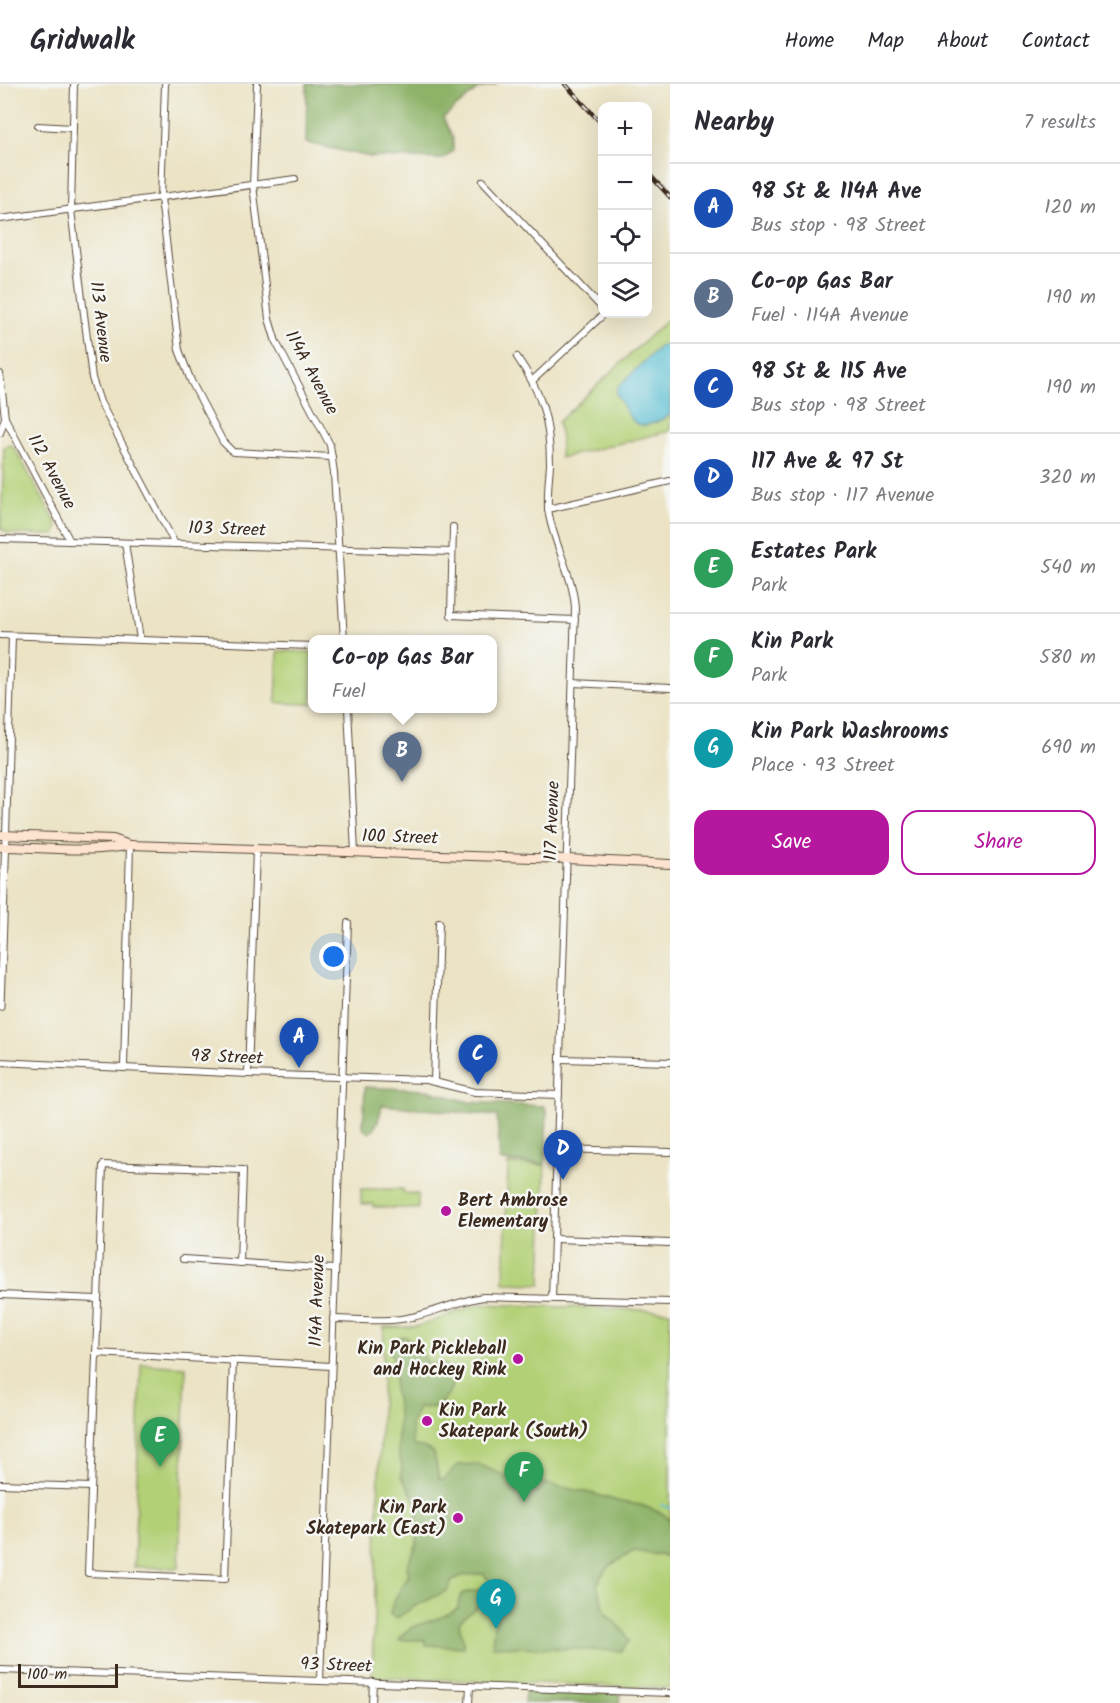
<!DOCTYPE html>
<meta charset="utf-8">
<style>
body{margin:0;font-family:Kalam,sans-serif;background:#f7f7f7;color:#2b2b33}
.controls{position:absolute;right:18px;top:18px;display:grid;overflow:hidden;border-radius:12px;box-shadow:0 6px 24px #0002}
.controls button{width:54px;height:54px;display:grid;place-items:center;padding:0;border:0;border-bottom:2px solid #e1e1e2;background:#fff;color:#2b2b33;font:30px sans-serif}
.scale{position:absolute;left:18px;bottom:15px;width:100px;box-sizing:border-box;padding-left:6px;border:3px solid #3b2a1e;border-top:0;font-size:16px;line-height:21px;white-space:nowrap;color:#3b2a1e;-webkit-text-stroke:4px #f6f6f2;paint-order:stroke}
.you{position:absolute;left:334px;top:873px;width:21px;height:21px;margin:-15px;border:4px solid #fff;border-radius:50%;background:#1a73e8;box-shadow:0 0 0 9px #1a73e833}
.badge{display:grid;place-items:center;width:39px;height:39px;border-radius:50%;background:#b5179e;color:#fff;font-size:20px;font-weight:700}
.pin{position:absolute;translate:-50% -50px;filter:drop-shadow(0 2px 3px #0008)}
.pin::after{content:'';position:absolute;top:32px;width:21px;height:18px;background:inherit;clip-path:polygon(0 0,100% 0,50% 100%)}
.popup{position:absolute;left:308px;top:551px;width:189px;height:78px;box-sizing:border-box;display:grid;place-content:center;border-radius:12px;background:#fff;filter:drop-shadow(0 2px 4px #0005);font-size:20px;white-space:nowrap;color:#7c7c81}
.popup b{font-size:22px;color:#2b2b33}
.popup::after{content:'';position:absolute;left:50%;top:100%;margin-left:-12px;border:12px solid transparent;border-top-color:#fff}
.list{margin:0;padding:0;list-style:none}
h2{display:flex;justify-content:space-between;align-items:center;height:78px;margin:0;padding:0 24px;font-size:26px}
h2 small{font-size:20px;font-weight:400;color:#7c7c81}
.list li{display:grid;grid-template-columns:39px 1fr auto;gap:18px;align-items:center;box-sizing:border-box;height:90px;padding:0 24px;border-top:2px solid #e1e1e2}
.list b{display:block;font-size:22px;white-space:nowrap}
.list p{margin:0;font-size:20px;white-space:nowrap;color:#7c7c81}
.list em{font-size:20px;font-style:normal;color:#7c7c81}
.actions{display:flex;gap:12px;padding:18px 24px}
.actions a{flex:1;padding:14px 0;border:2px solid #b5179e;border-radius:18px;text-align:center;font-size:21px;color:#b5179e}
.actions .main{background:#b5179e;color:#fff}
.icon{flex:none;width:33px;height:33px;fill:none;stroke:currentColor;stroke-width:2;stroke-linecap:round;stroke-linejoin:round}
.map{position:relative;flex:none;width:670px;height:1619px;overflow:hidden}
header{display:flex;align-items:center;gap:36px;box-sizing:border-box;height:84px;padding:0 30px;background:#fff;border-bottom:2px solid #e1e1e2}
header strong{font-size:28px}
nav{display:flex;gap:33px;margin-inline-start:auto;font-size:21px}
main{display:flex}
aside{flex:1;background:#fff}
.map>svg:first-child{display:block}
</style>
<header>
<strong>Gridwalk</strong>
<nav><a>Home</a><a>Map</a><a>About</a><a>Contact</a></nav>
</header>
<main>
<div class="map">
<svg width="670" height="1619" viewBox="0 0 670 1619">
<rect width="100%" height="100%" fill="#f6f6f2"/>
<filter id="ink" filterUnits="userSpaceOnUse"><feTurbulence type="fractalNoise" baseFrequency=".0167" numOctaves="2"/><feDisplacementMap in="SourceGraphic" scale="12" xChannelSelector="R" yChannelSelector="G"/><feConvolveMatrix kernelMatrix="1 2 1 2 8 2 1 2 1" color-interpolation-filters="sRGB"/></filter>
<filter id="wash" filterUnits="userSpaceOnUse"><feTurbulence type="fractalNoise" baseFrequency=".008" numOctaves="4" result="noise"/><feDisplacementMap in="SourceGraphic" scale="24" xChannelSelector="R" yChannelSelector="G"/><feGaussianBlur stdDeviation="1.35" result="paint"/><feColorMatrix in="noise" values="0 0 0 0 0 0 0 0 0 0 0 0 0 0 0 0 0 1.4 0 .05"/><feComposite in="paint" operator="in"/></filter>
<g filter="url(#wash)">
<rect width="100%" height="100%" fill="#ebe3c4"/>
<g fill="#b2d076" stroke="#767d4a" stroke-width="1.5">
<path d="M670 233V347L560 374 561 355 558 338Z"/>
<path d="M9 361 14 363 58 442 55 451 10 450 1 445 4 363Z"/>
<path d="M278 567 312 568V620L276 619Z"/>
<path d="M508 1080 545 1081 541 1200 504 1199Z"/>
<path d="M361 1105H403V1109L418 1110V1125L373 1123V1120H361Z"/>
<path d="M482 1220 670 1227V1604L372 1593 384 1243C396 1243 407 1244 418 1242 440 1236 459 1225 482 1220Z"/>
<path d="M141 1280 186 1283 179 1484 134 1483Z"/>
</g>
<g fill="#8db267" stroke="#646e42" stroke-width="1.5">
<path d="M307 0H497L478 5 443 34 453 54V67L443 75 370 73 306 59Z"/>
<path d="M365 1003 427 1006 469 1018 544 1022 547 1029 545 1080 500 1077 497 1032 382 1021C380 1031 378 1043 369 1049L363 1044Z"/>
<path d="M404 1252C417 1257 420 1268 428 1279L444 1280C459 1298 451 1309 437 1323L418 1324 411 1339 413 1362 423 1363 434 1369 439 1395 443 1396 458 1381 478 1380 503 1391 591 1409 621 1418 641 1421 662 1429 670 1436V1473L634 1467 612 1480 601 1492 597 1502 606 1529 625 1549 629 1557 621 1567 492 1562 494 1543 504 1512 493 1509 459 1538 464 1563 426 1561V1556H399C408 1537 442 1538 458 1524L459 1516 463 1509 485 1505 490 1498 484 1490 464 1491 451 1498 447 1507 415 1522 397 1534 390 1531 393 1518 409 1491 407 1482 417 1460V1428L415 1416 401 1392 402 1381 398 1369V1325L394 1305 395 1282 390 1265 394 1256Z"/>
<path d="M525 1607 621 1610 620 1619H524Z"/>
</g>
<path fill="#57bed4" stroke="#497479" stroke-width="1.5" d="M661 261H666L670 264V331C634 352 633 339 616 309L618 303Z"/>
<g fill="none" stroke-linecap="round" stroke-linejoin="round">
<path stroke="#57bed4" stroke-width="2" d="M661 1421 670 1424"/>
</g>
</g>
<g filter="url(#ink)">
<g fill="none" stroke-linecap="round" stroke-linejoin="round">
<defs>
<g id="minor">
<path d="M74 0 71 126 92 294 100 318 175 460"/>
<path d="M165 0 161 114 179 266 191 297 223 358 233 368 332 373"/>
<path d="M257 0 253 101 269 235 276 258 330 361 334 389 344 556"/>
<path d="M38 42 72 44"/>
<path d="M483 97 602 224"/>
<path d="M0 135 295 95"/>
<path d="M517 273C542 309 550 336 550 380 549 397 546 415 549 431 555 463 573 491 575 524L552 1214"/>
<path d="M0 290 5 334 70 457"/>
<path d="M533 296 604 230"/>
<path d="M0 349 5 334"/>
<path d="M548 425 670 397"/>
<path d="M453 443 451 531 575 536"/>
<path d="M0 455 452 468"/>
<path d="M125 459 140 555"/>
<path d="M0 551 312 562"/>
<path d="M573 599 670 604"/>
<path d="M348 624 355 769"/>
<path d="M6 751 12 552"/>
<path d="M561 975 670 978"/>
<path d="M0 978 248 990 426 996 475 1008 559 1011"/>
<path d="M124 983 130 761"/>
<path d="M248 990 256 766"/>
<path d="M434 997 439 839"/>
<path d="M558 1065 670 1068"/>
<path d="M555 1155 670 1159"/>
<path d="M183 1175 334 1185"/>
<path d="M0 1211 97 1215"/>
<path d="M333 1235C358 1235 387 1239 412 1233 437 1228 459 1216 484 1213L670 1218"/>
<path d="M96 1269 331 1282"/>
<path d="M233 1276 225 1495 88 1489 103 1081 243 1086 240 1179"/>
<path d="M0 1400 91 1403"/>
<path d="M0 1586 670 1609"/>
<path d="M320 1597 348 839"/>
<path d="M372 1619 373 1598"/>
<path d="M469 1619 470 1602"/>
</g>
<path id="tertiary" d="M0 922 6 751"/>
<g id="secondary">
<path d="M0 751 113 755 129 761"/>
<path d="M0 763C43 763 87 770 130 761L567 775 670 780"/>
</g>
</defs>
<use href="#minor" stroke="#554637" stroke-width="8"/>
<use href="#tertiary" stroke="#554637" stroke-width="9"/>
<use href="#secondary" stroke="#554637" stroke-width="10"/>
<use href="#minor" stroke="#fff" stroke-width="6"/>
<use href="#tertiary" stroke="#fff" stroke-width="7"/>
<use href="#secondary" stroke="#fde4d1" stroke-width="8"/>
<defs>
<g id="rail">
<path d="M565 0 602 40"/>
<path d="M648 89 670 113"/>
</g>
</defs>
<use href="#rail" stroke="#3b2a1e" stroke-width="4.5"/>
<use href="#rail" stroke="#f6f6f2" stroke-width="2" stroke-dasharray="7" stroke-linecap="butt"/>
</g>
</g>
<g fill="#b5179e" stroke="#f6f6f2" stroke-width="2">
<circle cx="446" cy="1127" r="6"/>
<circle cx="518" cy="1275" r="6"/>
<circle cx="427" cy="1337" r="6"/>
<circle cx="458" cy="1434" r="6"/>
</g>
<g text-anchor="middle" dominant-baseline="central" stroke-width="5" stroke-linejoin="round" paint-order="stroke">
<g font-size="18" fill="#3b2a1e" stroke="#f6f6f2">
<text transform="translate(100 238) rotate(83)">113 Avenue</text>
<text transform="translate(311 289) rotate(62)">114A Avenue</text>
<text transform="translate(51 388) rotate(62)">112 Avenue</text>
<text transform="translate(227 446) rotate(2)">103 Street</text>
<text transform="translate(553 737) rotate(-88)">117 Avenue</text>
<text transform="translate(400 754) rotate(2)">100 Street</text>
<text transform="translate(227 974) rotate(2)">98 Street</text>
<text transform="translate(318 1217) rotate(-88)">114A Avenue</text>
<text transform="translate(336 1582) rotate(2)">93 Street</text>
</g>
<g font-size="18" font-weight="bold" fill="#3b2a1e" stroke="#f6f6f2" text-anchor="start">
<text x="458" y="1117">Bert Ambrose<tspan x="458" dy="21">Elementary</tspan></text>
<text x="506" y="1265" text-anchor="end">Kin Park Pickleball<tspan x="506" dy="21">and Hockey Rink</tspan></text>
<text x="439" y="1327">Kin Park<tspan x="439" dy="21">Skatepark (South)</tspan></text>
<text x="446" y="1424" text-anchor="end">Kin Park<tspan x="446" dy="21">Skatepark (East)</tspan></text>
</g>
</g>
</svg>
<div class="controls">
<button>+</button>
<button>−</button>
<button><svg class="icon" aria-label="locate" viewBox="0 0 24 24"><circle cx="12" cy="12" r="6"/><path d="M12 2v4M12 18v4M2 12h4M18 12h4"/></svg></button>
<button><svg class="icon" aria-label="layers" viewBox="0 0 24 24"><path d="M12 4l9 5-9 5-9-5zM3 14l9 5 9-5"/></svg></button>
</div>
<div class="scale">100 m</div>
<div class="you"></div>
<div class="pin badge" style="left:299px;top:984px;background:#1a4fb4">A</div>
<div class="pin badge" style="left:402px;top:698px;background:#5c6f8a">B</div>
<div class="popup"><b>Co-op Gas Bar</b>Fuel</div>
<div class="pin badge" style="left:478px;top:1001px;background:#1a4fb4">C</div>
<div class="pin badge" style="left:563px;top:1096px;background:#1a4fb4">D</div>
<div class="pin badge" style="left:160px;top:1383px;background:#2e9e5b">E</div>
<div class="pin badge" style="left:524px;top:1418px;background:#2e9e5b">F</div>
<div class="pin badge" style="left:496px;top:1545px;background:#0f9aa8">G</div>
</div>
<aside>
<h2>Nearby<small>7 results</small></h2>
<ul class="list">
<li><span class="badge" style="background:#1a4fb4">A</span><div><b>98 St &amp; 114A Ave</b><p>Bus stop · 98 Street</p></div><em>120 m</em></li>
<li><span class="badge" style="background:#5c6f8a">B</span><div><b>Co-op Gas Bar</b><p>Fuel · 114A Avenue</p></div><em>190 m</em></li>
<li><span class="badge" style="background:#1a4fb4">C</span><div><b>98 St &amp; 115 Ave</b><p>Bus stop · 98 Street</p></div><em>190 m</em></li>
<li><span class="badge" style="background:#1a4fb4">D</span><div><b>117 Ave &amp; 97 St</b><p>Bus stop · 117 Avenue</p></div><em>320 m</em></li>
<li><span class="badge" style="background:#2e9e5b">E</span><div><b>Estates Park</b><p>Park</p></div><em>540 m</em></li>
<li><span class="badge" style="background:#2e9e5b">F</span><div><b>Kin Park</b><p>Park</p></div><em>580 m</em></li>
<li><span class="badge" style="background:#0f9aa8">G</span><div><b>Kin Park Washrooms</b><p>Place · 93 Street</p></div><em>690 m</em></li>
</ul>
<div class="actions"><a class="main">Save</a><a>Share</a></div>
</aside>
</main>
